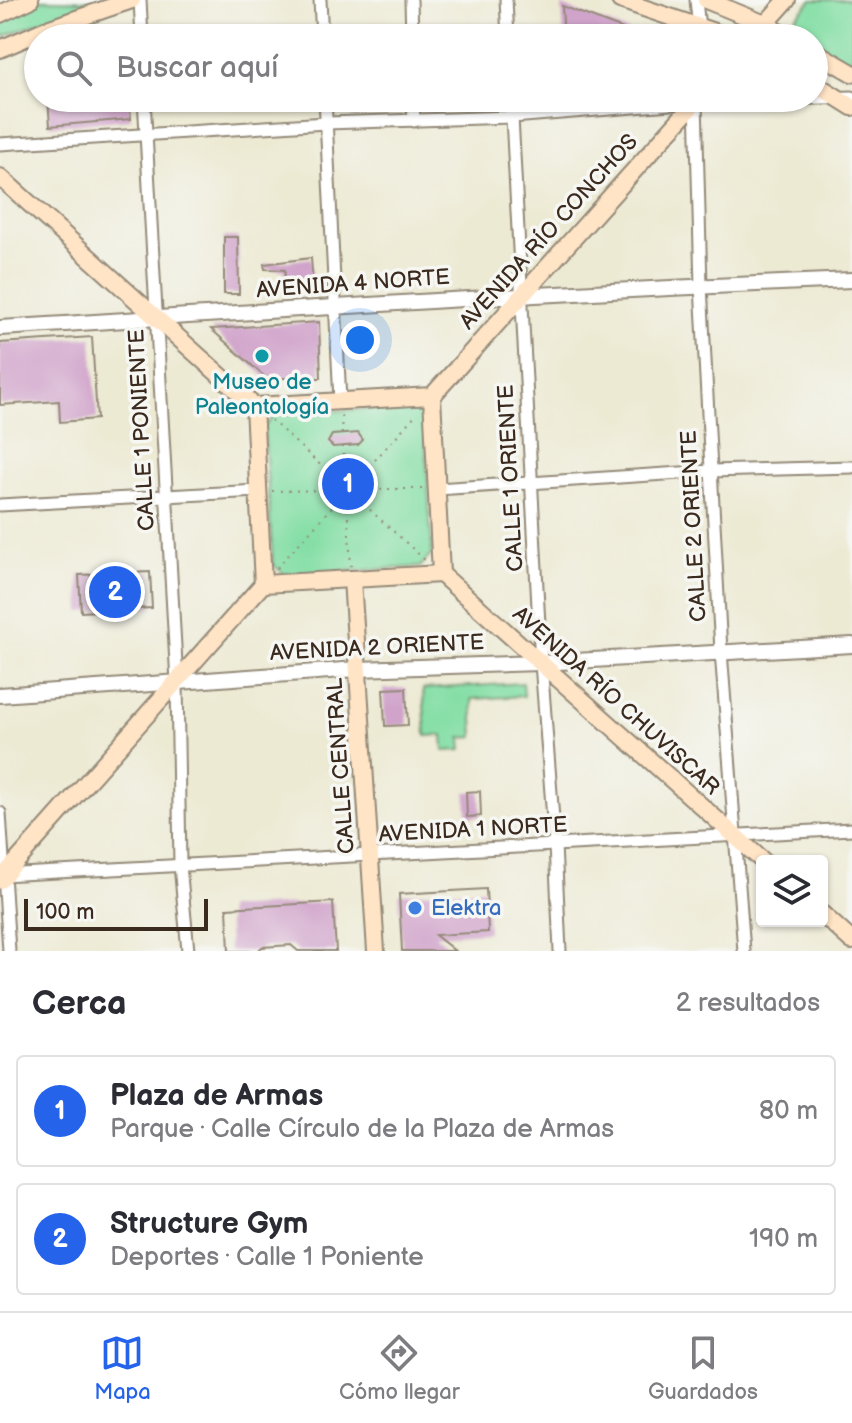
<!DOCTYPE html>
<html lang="es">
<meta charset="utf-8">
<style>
body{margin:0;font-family:"Balsamiq Sans",sans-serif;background:#f2f2f3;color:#2b2b33}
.controls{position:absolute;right:24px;bottom:24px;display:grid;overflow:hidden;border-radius:8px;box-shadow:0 2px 6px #0004}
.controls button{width:72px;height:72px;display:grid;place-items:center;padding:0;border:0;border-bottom:2px solid #e1e1e2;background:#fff;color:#2b2b33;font:40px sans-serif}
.scale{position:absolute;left:24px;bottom:20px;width:184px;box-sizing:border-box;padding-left:8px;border:4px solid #3b2a1e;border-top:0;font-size:22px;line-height:28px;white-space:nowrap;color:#3b2a1e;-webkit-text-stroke:6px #f6f6f2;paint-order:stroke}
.you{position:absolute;left:360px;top:340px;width:28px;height:28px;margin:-20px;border:6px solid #fff;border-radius:50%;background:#1a73e8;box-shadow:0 0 0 12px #1a73e833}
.badge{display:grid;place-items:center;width:52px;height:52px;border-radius:50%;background:#2563eb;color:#fff;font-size:26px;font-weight:700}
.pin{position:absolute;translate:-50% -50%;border:4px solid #fff;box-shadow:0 2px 8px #0006}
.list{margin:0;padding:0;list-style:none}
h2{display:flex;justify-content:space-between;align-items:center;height:104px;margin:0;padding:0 32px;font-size:34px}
h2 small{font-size:26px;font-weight:400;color:#7c7c81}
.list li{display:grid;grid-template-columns:52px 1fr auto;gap:24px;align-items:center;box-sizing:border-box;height:112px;margin:0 16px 16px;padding:0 16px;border:2px solid #e1e1e2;border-radius:8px}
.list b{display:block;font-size:30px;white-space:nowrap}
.list p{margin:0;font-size:26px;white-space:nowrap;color:#7c7c81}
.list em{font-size:26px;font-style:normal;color:#7c7c81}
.icon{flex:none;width:44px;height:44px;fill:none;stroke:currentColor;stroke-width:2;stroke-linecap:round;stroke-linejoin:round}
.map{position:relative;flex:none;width:852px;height:951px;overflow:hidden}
.search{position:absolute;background:#fff;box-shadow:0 2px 6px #0004;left:24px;right:24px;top:24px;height:88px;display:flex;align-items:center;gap:20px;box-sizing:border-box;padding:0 28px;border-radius:44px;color:#7c7c81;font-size:30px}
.sheet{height:360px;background:#fff}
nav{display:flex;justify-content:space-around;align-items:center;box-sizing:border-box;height:112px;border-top:2px solid #e1e1e2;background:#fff;font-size:22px;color:#7c7c81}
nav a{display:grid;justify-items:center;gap:4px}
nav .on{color:#2563eb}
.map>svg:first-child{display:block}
</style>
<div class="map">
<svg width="852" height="951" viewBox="0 0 852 951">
<rect width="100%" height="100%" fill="#f6f6f2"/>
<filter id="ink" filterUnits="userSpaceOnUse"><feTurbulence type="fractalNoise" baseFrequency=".0125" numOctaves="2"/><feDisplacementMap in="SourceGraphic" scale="16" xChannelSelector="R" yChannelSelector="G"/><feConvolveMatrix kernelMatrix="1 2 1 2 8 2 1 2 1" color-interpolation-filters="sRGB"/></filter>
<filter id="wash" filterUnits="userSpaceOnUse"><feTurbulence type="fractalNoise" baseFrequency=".006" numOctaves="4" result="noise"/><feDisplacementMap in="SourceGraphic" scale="32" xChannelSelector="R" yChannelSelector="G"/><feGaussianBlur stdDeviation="1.8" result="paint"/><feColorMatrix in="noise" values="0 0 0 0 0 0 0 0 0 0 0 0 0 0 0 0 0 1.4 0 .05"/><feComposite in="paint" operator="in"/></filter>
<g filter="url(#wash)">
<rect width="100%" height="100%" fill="#edead4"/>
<g fill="#83dea4" stroke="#5f8461" stroke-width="2">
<path d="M41 0 93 1 0 38V16Z"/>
<path d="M812 0H852V67L814 45V38H802L785 29Z"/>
<path d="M413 407 424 416 432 554 420 567 284 574 273 564 264 427 276 414Z"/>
<path d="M523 683 524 696 472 699 474 737 461 738 462 750 444 751 443 735 426 736 423 689Z"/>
</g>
<g id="blocks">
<g fill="#d0a3cb">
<path d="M562 6 644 37V38H564Z"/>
<path d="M48 98H129L131 119 50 126Z"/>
<path d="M224 237H238L239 294H224Z"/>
<path d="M311 258 313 286 284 285 285 270 265 269 264 264Z"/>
<path d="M319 322 321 378H266L211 329Z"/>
<path d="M92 337 97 419 60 422 59 401 0 405V343Z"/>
<path d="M358 433 363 440 358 445 333 447 328 442 332 435Z"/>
<path d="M150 572 152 608 81 612 79 575Z"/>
<path d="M406 688 408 725 385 726 383 689Z"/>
<path d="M480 791 481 816 467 817 466 792Z"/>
<path d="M486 889 488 932 435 935 455 951H402L399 894Z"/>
<path d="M333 902 336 951H298L291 945 262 947 258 951H229L227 908Z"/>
</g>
</g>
</g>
<g filter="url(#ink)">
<use href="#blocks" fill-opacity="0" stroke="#948a79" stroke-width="2"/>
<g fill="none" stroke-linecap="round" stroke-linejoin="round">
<defs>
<g id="minor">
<path d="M140 0 142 38"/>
<path d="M320 0 322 38"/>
<path d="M411 0 412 38"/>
<path d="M506 0 508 38"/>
<path d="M696 0 700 38"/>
<path d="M144 98 177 682 180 865 188 951"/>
<path d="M325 98 340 401"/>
<path d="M413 98 414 121"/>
<path d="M511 98 541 663 555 845 560 951"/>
<path d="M696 101 701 286 721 651 744 951"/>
<path d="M0 144 326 123 512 117 695 102 852 97"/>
<path d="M437 489 711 471 852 467"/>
<path d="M0 505 258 491"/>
<path d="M0 813 9 951"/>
<path d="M2 875 852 829"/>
</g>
<g id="tertiary">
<path d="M0 328C284 310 568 291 852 280"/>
<path d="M0 695 357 669 541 663 852 645"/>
</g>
<g id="secondary">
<path d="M620 0 732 38"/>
<path d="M706 0 765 24 790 38"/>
<path d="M0 14 30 0"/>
<path d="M753 38 787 0"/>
<path d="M0 49 44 30 132 0"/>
<path d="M814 51 852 73"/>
<path d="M814 83 852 107"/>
<path d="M0 177 254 406"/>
<path d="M432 396 441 574 263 584 254 406Z"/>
<path d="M432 396 699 98"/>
<path d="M441 574 763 861"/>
<path d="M352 579 376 951"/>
<path d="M0 880 263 584"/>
<path d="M822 914 852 941"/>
</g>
</defs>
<use href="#minor" stroke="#948a79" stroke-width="15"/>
<use href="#tertiary" stroke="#948a79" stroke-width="18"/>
<use href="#secondary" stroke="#948a79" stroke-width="20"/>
<g stroke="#948a79" stroke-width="2" stroke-dasharray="2 6" stroke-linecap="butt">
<path d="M341 416 342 435"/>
<path d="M271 420 338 481"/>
<path d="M343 446 345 474"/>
<circle cx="350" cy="488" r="13"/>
<path d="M359 478 417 413"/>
<path d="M364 489H422"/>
<path d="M272 491 337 490"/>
<path d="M358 499 425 560"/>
<path d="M347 501 351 566"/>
<path d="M277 568 340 498"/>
</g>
<use href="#minor" stroke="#fff" stroke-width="11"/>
<use href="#tertiary" stroke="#fff" stroke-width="14"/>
<use href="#secondary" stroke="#ffe4c6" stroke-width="16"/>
</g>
</g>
<circle fill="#0f9aa8" stroke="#f6f6f2" stroke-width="3" cx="262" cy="356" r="8"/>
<circle fill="#3f7fe0" stroke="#f6f6f2" stroke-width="3" cx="415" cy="908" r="8"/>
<g text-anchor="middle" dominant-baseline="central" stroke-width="7" stroke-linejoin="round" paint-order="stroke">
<g font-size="22" fill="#3b2a1e" stroke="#f6f6f2">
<text transform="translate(549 232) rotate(-48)">AVENIDA RÍO CONCHOS</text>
<text transform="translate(353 284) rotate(-4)">AVENIDA 4 NORTE</text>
<text transform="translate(142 430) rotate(-93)">CALLE 1 PONIENTE</text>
<text transform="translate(511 478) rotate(-93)">CALLE 1 ORIENTE</text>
<text transform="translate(694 526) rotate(-93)">CALLE 2 ORIENTE</text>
<text transform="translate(377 648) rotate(-3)">AVENIDA 2 ORIENTE</text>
<text transform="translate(616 701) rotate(42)">AVENIDA RÍO CHUVISCAR</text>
<text transform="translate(341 766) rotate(-94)">CALLE CENTRAL</text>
<text transform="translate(473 830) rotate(-3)">AVENIDA 1 NORTE</text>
</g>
<g font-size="22" fill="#0d838f" stroke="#f6f6f2">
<text x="262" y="382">Museo de<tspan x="262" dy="25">Paleontología</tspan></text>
</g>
<g font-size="22" fill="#366cbe" stroke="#f6f6f2" text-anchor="start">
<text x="431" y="908">Elektra</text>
</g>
</g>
</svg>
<div class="controls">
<button><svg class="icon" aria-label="layers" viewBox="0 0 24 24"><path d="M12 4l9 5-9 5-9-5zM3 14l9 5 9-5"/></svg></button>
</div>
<div class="scale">100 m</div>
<div class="you"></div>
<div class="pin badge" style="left:348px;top:484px">1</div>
<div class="pin badge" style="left:115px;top:592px">2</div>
<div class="search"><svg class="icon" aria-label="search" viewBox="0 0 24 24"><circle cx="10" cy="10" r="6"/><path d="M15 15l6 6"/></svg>Buscar aquí</div>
</div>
<section class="sheet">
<h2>Cerca<small>2 resultados</small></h2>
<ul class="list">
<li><span class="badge">1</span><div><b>Plaza de Armas</b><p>Parque · Calle Círculo de la Plaza de Armas</p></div><em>80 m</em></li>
<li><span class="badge">2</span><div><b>Structure Gym</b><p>Deportes · Calle 1 Poniente</p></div><em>190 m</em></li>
</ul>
</section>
<nav>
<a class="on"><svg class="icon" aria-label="map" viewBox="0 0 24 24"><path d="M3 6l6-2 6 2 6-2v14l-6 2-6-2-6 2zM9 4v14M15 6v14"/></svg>Mapa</a>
<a><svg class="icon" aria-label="directions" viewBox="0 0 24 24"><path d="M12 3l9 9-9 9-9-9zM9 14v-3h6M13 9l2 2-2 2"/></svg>Cómo llegar</a>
<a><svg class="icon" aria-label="saved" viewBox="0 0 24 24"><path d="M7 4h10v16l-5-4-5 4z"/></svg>Guardados</a>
</nav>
